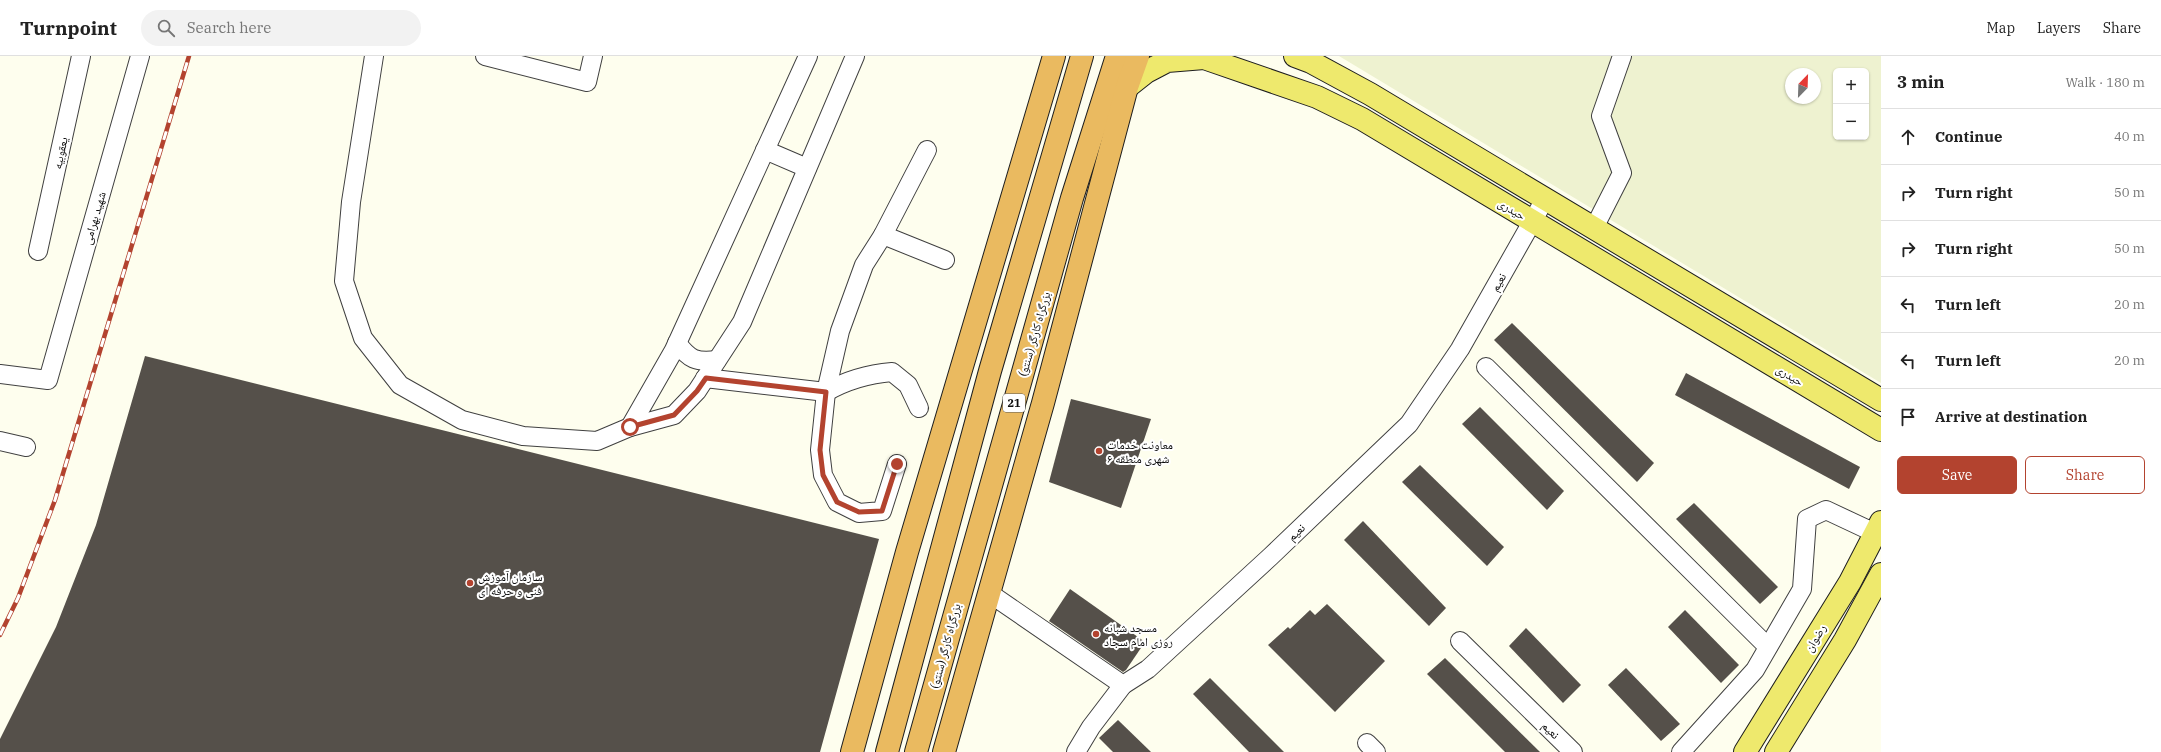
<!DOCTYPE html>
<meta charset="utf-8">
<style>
body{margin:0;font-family:"IBM Plex Serif","Noto Naskh Arabic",serif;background:#f2f2f2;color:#222}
.controls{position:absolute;right:12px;top:12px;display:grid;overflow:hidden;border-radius:6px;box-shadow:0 1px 3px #0004}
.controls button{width:36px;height:36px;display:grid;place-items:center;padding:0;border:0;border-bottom:1px solid #e0e0e0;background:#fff;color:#222;font:20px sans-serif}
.compass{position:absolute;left:1785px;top:12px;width:36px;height:36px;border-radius:50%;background:#fff;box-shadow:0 1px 3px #0004;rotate:23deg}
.stop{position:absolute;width:12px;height:12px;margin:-9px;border:3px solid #b3432f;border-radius:50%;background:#fff}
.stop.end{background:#b3432f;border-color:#fff;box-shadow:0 1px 4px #0008}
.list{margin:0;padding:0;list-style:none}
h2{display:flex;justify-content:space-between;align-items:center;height:52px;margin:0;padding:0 16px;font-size:17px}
h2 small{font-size:13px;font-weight:400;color:#767676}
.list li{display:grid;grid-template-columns:26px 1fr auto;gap:12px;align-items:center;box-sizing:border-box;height:56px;padding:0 16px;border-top:1px solid #e0e0e0}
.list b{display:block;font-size:15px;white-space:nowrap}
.list em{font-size:13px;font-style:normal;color:#767676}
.actions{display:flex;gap:8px;padding:12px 16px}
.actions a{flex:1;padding:9px 0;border:1px solid #b3432f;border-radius:6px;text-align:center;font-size:14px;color:#b3432f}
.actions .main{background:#b3432f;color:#fff}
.icon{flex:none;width:22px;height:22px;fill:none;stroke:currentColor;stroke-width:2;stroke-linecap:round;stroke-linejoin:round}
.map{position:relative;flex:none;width:1881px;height:696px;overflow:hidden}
header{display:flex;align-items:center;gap:24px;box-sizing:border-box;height:56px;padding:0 20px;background:#fff;border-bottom:1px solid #e0e0e0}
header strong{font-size:19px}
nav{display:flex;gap:22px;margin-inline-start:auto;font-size:14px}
.search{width:280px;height:36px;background:#f2f2f2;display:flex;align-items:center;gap:10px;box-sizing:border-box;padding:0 14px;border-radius:22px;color:#767676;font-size:15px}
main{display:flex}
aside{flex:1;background:#fff}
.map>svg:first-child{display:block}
</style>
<header>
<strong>Turnpoint</strong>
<div class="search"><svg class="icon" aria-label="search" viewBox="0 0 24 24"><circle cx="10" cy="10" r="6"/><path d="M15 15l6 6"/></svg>Search here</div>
<nav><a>Map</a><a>Layers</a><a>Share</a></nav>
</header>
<main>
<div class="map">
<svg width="1881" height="696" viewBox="0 0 1881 696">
<rect width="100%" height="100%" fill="#fefeee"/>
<path fill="#eef2d0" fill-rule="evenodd" d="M1339 0H1881V327ZM1836 15H1866V81H1836ZM1791 18H1815V42H1791Z"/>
<g fill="#55504a">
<path d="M1512 267 1654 407 1637 426 1494 284Z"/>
<path d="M145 300 879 483 820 696H0V683L56 571 96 469Z"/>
<path d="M1686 317 1860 411 1849 433 1675 339Z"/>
<path d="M1071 343 1151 363 1121 452 1049 426Z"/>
<path d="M1480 351 1564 435 1547 454 1462 368Z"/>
<path d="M1420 409 1504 491 1487 510 1402 426Z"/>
<path d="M1694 447 1778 531 1760 548 1676 463Z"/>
<path d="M1363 465 1446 552 1429 570 1344 484Z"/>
<path d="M1070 533 1145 586 1126 614 1123 616 1049 565Z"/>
<path d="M1327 548 1385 605 1335 656 1268 589 1288 571 1290 573 1310 554 1315 559Z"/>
<path d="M1685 554 1739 609 1721 627 1668 571Z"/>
<path d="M1526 572 1581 629 1563 647 1509 590Z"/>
<path d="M1445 602 1540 696H1505L1427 618Z"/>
<path d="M1626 612 1680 668 1661 685 1608 629Z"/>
<path d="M1210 622 1284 696H1249L1193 638Z"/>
<path d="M1118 664 1151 696H1113L1099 682Z"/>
</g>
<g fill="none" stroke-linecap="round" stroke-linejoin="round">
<defs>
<g id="minor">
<path d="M374 0 351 146 344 225 363 282 400 329 462 364 523 380 597 385 630 371 674 359 697 335 742 266 855 0"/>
<path d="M485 0 587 26 593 0"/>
<path d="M765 94 807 112"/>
<path d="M1594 172 1622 117 1601 60 1622 0"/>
<path d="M883 179 927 94"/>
<path d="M38 195 81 0"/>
<path d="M677 287C689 303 696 307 717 304"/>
<path d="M1486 311 1768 591"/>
<path d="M0 318 48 324 140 0"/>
<path d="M705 322 826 336 820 394 823 419 837 446 859 457 882 455 897 408"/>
<path d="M826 336 840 275 864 209 883 179 945 204"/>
<path d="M826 336C847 324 868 318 892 316L908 329 919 352"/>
<path d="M630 371 674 294 808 0"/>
<path d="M0 385 26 391"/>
<path d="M989 537 1123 629 1148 613 1270 501 1409 368 1460 293 1545 143"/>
<path d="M1460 585 1573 696"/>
<path d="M1367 687 1376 696"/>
<path d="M1076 696 1091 671 1123 629"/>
<path d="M1681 696 1755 614 1802 533 1807 463 1826 454 1875 477"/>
</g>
<g id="major">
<path d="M1295 0 1311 6 1370 38 1881 344"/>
<path d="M1127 31 1146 16 1167 5 1204 2 1317 41 1362 63 1881 374"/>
<path d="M1745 696 1850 526 1881 466"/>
<path d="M1776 696 1845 584 1881 518"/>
</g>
<g id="highway">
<path d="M852 696 907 496 1054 0"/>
<path d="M887 696 990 315 1082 0"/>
<path d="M916 696 1072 142 1117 0"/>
<path d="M944 696 1043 347 1127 31 1138 0"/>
</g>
</defs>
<use href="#minor" stroke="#404040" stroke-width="20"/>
<use href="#major" stroke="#1e1e1e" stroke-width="24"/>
<use href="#highway" stroke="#1e1e1e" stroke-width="24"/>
<use href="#minor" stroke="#fff" stroke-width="18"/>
<use href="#major" stroke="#eee96d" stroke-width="22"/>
<use href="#highway" stroke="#eaba60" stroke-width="22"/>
<defs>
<path id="rail" d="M0 579 18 542 55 444 189 0"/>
</defs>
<use href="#rail" stroke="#b3432f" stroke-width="4.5"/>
<use href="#rail" stroke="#fff" stroke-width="3" stroke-dasharray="9" stroke-linecap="butt"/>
</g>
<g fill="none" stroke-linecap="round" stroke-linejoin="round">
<path stroke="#b3432f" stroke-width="5" d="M630 371 674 359 697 335 706 322 826 336 820 394 823 419 837 446 859 456 882 455 897 408"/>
</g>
<g fill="#b3432f" stroke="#fff" stroke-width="1.5">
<circle cx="1099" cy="395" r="4"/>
<circle cx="470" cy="527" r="4"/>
<circle cx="1096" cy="578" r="4"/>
</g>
<g text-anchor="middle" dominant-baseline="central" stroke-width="4" stroke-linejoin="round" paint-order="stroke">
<rect fill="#fff" stroke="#565656" stroke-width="1" x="1003" y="338" width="22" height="18" rx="3"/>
<g font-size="11" font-weight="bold" fill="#0d0d0d">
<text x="1014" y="347">21</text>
</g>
<g font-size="12" fill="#0d0d0d" stroke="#fff">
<text transform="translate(60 97) rotate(-78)">یعقوبیه</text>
<text transform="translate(1512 153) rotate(31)">حیدری</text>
<text transform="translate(94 162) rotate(-74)">شهید بهرامی</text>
<text transform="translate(1498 226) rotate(-60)">نعیم</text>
<text transform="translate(1034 278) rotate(-74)">بزرگراه کارگر (سنتو)</text>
<text transform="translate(1790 319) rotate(31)">حیدری</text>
<text transform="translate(1296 476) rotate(-44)">نعیم</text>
<text transform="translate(1815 582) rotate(-59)">رضوان</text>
<text transform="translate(945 590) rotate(-75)">بزرگراه کارگر (سنتو)</text>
<text transform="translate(1551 674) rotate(45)">نعیم</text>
</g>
<g font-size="12" fill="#0d0d0d" stroke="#fff" text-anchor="start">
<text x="1107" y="388">معاونت خدمات<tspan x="1107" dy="14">شهری منطقه ۶</tspan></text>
<text x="478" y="520">سازمان آموزش<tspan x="478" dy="14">فنی و حرفه ای</tspan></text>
<text x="1104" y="571">مسجد شبانه<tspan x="1104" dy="14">روزی امام سجاد</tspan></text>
</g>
</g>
</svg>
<div class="controls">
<button>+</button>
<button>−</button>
</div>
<svg class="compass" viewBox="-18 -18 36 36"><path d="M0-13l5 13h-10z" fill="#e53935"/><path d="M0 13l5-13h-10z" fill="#767676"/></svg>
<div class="stop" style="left:630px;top:371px"></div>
<div class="stop end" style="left:897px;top:408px"></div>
</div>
<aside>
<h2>3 min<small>Walk · 180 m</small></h2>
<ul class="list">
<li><svg class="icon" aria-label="ahead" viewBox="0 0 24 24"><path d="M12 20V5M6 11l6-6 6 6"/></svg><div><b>Continue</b></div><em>40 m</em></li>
<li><svg class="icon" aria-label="right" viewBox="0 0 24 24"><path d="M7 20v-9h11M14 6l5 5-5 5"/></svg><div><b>Turn right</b></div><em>50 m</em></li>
<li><svg class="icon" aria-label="right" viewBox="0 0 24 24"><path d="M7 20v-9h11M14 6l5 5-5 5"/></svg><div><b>Turn right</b></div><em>50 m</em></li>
<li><svg class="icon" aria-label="left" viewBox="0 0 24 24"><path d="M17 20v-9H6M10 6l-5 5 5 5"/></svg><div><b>Turn left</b></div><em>20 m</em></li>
<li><svg class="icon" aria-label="left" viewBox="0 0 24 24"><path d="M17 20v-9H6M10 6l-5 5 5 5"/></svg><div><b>Turn left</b></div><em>20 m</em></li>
<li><svg class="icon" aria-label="arrive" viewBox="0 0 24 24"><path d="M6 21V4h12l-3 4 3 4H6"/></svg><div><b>Arrive at destination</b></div></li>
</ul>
<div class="actions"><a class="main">Save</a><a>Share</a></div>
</aside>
</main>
